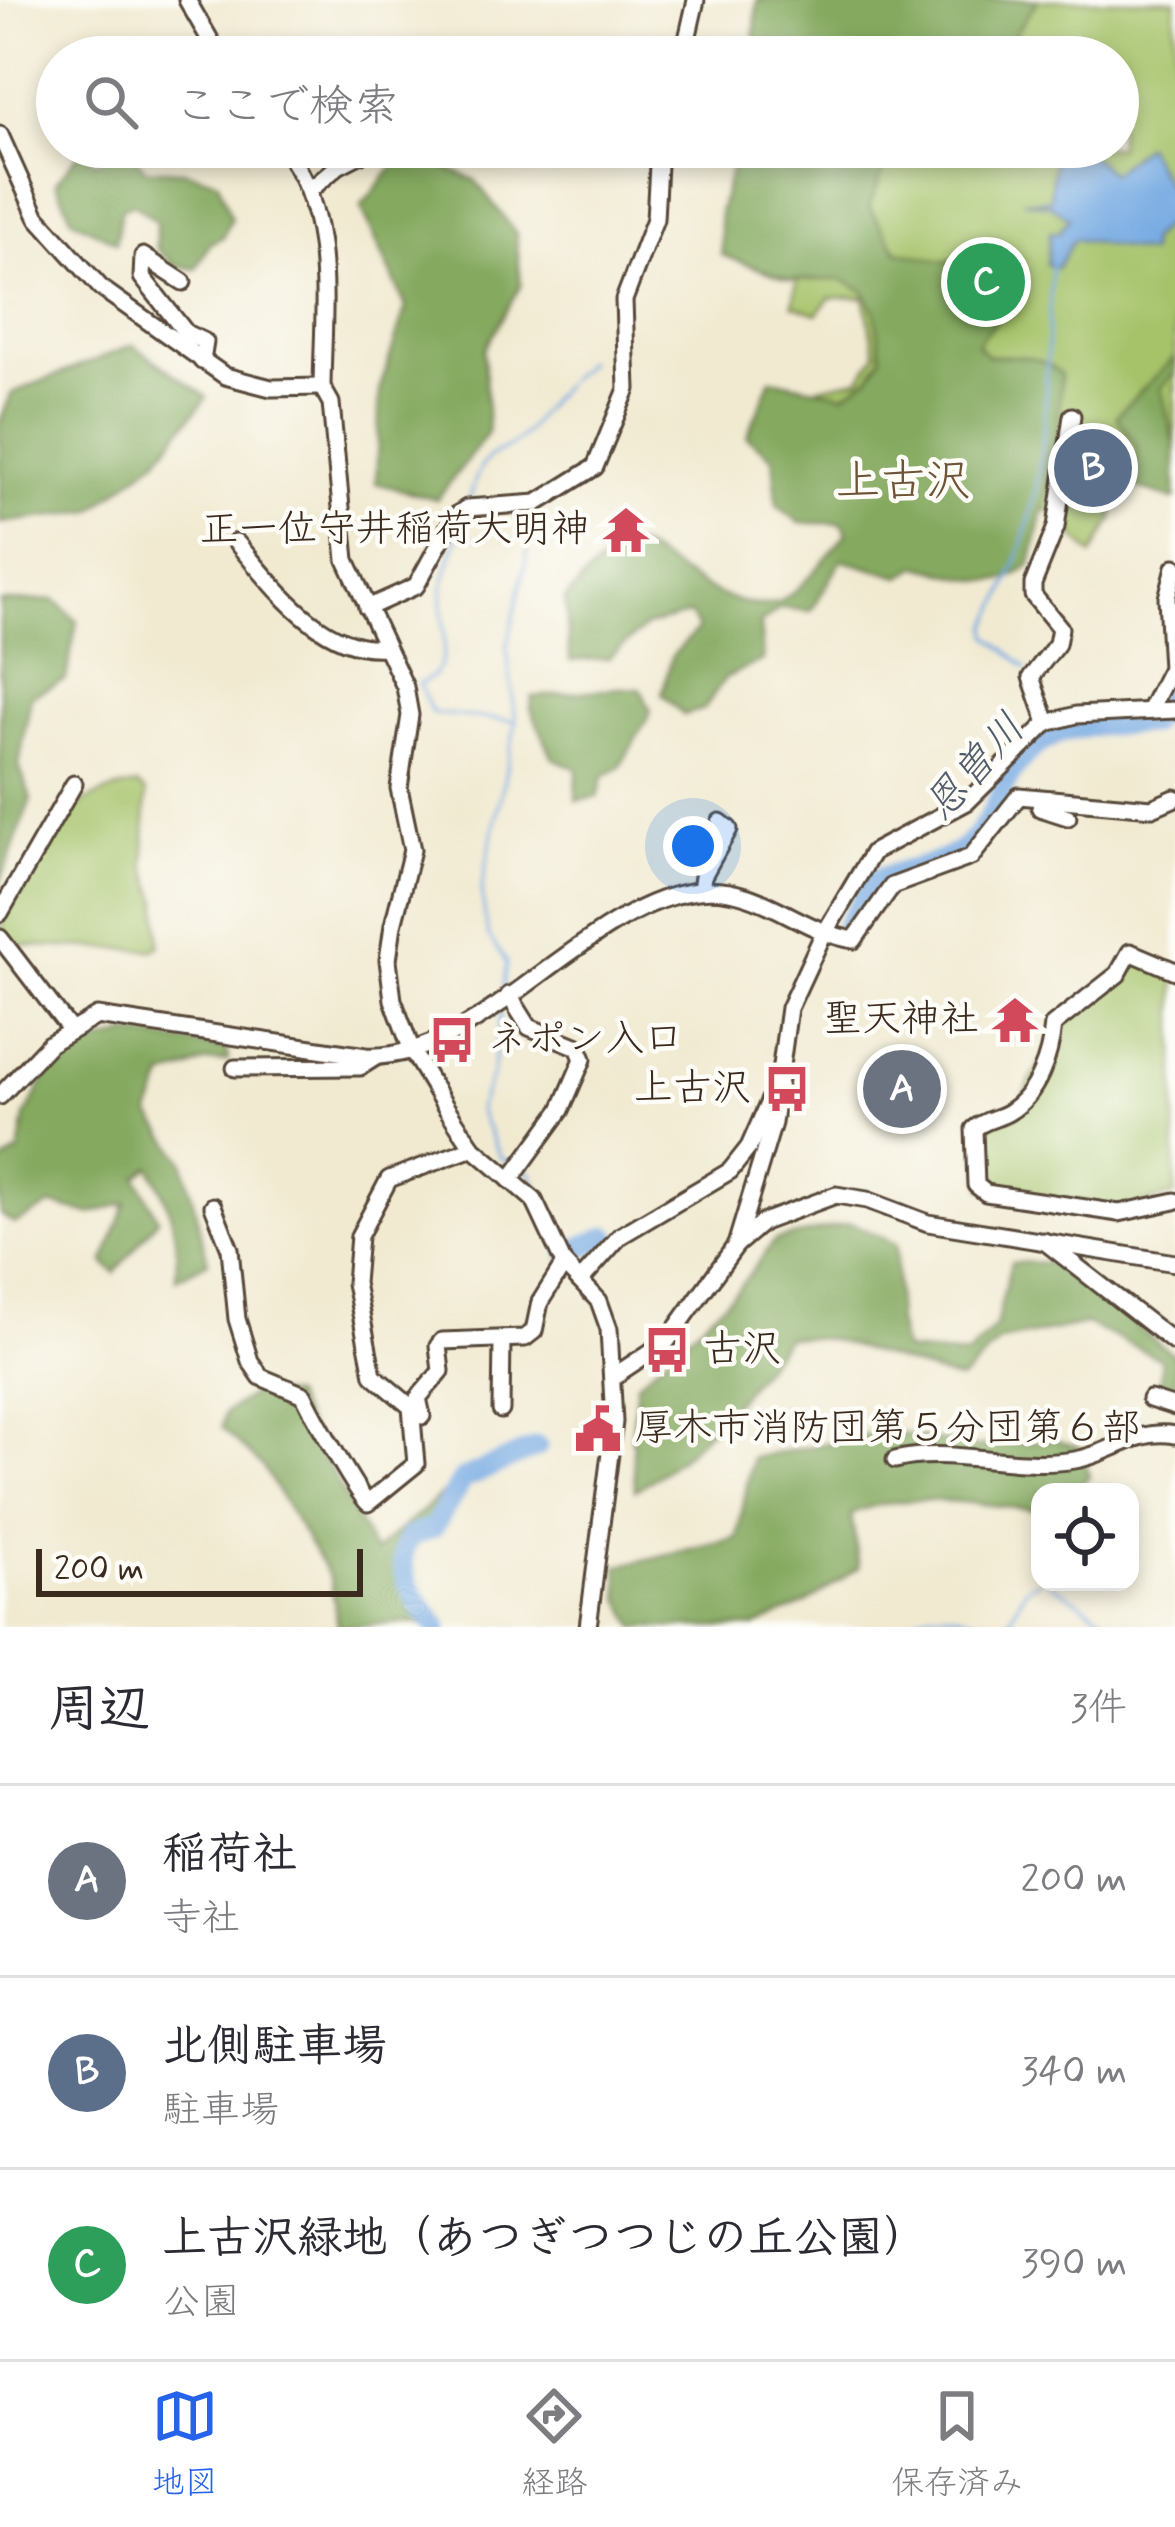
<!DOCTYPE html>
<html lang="ja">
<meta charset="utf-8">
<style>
body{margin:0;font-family:Mynerve,"Klee One",sans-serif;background:#f7f7f7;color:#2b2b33}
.controls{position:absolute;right:36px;bottom:36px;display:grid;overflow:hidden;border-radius:24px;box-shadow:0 6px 18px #0003}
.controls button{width:108px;height:108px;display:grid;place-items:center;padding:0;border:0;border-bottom:3px solid #e1e1e2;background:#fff;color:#2b2b33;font:60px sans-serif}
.scale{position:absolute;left:36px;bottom:30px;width:327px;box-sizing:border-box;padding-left:12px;border:6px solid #3b2a1e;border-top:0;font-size:33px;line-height:42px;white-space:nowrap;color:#3b2a1e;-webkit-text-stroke:9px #fdfcf7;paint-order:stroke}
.you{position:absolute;left:693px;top:846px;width:42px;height:42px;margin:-30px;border:9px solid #fff;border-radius:50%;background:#1a73e8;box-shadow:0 0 0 18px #1a73e833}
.badge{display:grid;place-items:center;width:78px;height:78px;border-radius:50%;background:#2563eb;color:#fff;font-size:39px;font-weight:700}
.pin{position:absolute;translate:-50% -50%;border:6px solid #fff;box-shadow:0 3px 12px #0006}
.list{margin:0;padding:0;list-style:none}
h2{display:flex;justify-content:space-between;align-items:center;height:156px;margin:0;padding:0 48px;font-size:51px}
h2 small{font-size:39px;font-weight:400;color:#7c7c81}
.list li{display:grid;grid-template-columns:78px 1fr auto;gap:36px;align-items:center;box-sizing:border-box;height:192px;padding:0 48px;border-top:3px solid #e1e1e2}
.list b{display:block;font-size:45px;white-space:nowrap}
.list p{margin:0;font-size:39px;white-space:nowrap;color:#7c7c81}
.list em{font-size:39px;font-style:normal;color:#7c7c81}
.icon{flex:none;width:66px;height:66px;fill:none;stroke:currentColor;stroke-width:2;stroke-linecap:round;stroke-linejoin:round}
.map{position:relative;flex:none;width:1175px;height:1627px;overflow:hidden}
.search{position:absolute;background:#fff;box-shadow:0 6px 18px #0003;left:36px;right:36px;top:36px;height:132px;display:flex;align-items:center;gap:30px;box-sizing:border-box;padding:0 42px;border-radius:66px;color:#7c7c81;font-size:45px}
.sheet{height:732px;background:#fff}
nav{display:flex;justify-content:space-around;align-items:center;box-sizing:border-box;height:168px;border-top:3px solid #e1e1e2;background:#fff;font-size:33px;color:#7c7c81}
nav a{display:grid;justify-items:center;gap:6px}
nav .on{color:#2563eb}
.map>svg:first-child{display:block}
</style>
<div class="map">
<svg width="1175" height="1627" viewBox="0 0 1175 1627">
<rect width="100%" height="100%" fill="#fdfcf7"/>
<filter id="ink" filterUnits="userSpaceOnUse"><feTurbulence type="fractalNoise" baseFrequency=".00833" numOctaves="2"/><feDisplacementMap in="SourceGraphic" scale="24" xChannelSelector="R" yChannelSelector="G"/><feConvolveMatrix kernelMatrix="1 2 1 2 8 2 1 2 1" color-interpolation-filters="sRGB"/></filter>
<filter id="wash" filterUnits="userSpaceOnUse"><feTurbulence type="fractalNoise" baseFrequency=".004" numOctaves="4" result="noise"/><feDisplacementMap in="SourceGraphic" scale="48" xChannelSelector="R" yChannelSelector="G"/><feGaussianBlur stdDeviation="2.7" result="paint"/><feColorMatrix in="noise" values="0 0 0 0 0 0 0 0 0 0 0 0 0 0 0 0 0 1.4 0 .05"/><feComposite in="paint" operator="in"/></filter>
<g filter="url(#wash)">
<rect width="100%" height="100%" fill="#f1ead1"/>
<g fill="#a6c36b" stroke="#707644" stroke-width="3">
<path d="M906 0H1175V462L1157 480 1115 481 1113 519 1092 555 1050 511 1005 507 862 401 788 393 859 379 876 354 864 297 830 298 817 314 793 305 799 267 861 147H1118V57H893Z"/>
<path d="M137 785 146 792 145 865 158 900 160 945 153 950 12 945 2 930 3 914C45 843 49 800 137 785Z"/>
<path d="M1131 958 1175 976V1195L1125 1209 983 1189 976 1129 1015 1112 1056 1032Z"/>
</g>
<g fill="#84a95f" stroke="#606a3e" stroke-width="3">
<path d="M757 0H1038L998 57H753Z"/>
<path d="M127 147 145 169 184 171 218 181 231 218 223 237 210 243 196 269 174 265 156 248V221L133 203 121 210 116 242 72 219 56 182 81 151 96 162Z"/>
<path d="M737 147H893L869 207 897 251 948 262 980 241 1019 288C1005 319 993 320 977 344L988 356C1011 355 1045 355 1061 375L1057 448 1031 564C1001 596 956 574 918 566L901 577 842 560 811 611 780 608 760 624 763 660 725 678 704 709 684 715 662 694 672 656 698 629 690 614 646 626 609 658 570 661 565 599 601 561 638 545C670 565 742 622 782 600 805 587 829 553 847 533L842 523H800L777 505 773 457 747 437 771 379 845 394 870 376 882 356 875 312 864 291 842 280H790L722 255 719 213Z"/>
<path d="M414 154 475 180 516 233 521 285 484 350 488 433 437 499 376 483 380 388 406 307 361 207 394 166Z"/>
<path d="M133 345 207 397 157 459 92 511 0 523V421L12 393Z"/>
<path d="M1175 357V372L1161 388 1175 445V500L1130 485 1137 448 1116 416Z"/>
<path d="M55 600 77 621 66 679 31 696 19 766 31 799 0 883V602Z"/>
<path d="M619 688 641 689 651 712 620 767 603 777 598 797 576 801 577 769 553 758 531 709 532 697Z"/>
<path d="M130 1034 227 1049 228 1061 206 1062 164 1078 150 1114 183 1160 208 1262 176 1279C179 1234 171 1205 150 1166L137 1177 158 1219 115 1273 104 1263 126 1203 90 1214 52 1205 14 1224 0 1214V1164L19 1152 25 1117 57 1055Z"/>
<path d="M851 1223 896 1244 897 1322 904 1351 967 1356 996 1326 1011 1262 1052 1263 1175 1356V1389L1160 1388 1161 1359 1086 1324 1000 1341 960 1381 830 1339 787 1337C742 1394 699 1452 635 1490L632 1437 637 1383 738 1289 775 1240Z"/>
<path d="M255 1392 292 1396 374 1552 450 1487 459 1491 401 1564 429 1627 415 1622 338 1627 331 1580 263 1467 222 1428 225 1413Z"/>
<path d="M887 1431 976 1447 1054 1440 1079 1447 1089 1476 1075 1492H1040V1510C978 1506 909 1488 851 1514L859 1567 807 1603 754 1627H636L620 1598 618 1566 737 1538 752 1458Z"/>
</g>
<path fill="#75a9e2" stroke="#586a80" stroke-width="3" d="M1145 145 1175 200V215L1150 240 1149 253 1074 239 1057 268 1047 265 1050 232 1058 233 1069 218 1050 205 1023 201 1050 200 1055 147H1080L1111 173Z"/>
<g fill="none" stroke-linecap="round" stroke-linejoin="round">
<g stroke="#75a9e2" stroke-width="3">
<path d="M648 211 650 147"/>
<path d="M582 466 594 450"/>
<path d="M470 499C484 437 504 463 529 428 546 403 564 383 587 362"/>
<path d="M463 522C456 543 446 566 443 588 437 622 460 667 419 684L432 713 513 721"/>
<path d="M1027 668 989 636 988 627C1057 493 1041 408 1052 266"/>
<path d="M503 988 507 963 488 935 481 890 516 722 507 649 534 522"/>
<path d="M501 1011 492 1075 478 1109 501 1158 513 1162"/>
<path d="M527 1168 541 1192"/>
<path d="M1049 1582 1118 1627"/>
<path d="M904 1627C933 1601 963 1615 996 1627"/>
<path d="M997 1627 1007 1625 1025 1589 1040 1580"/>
</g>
<g stroke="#75a9e2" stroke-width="21">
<path d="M845 928 874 880C906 867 940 869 967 845 987 827 995 806 1006 783 1037 722 1090 725 1149 724L1175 684"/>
<path d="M568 1253 607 1236"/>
<path d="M438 1627C416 1600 391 1572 409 1537L433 1528 463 1479 537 1447"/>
</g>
</g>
</g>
<g filter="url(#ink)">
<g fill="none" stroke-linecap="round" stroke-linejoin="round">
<defs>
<g id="minor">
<path d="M187 0 220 57"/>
<path d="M683 57 696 0"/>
<path d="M0 135 37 217 101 288 225 376 271 388 322 387"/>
<path d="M283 147C336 213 323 306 322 387L331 403 346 560 405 687 410 715 399 788 412 850 393 925 388 960 393 1000 412 1051 445 1106 473 1148 534 1200 564 1264 599 1301 609 1329 614 1422 588 1627"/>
<path d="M310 190 338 166 375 147"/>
<path d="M183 282 143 256 142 277 186 333 205 342 202 361"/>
<path d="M236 542C274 586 321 653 385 647"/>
<path d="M367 608 416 586 454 517 467 508 537 503 595 467 627 389 624 300 655 219 659 147"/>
<path d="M1149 711 1171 668 1167 598 1175 567"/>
<path d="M1047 723 1031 677 1057 644 1060 628 1033 595V584L1056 527 1072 416"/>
<path d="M1040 808 1068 817"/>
<path d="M701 890 703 876 729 829 720 822"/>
<path d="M0 913 74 784"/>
<path d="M0 938 69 1028"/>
<path d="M1175 971 1130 952 1118 974 1053 1025C1050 1056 1038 1094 1009 1112 998 1119 985 1119 974 1129L976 1185 986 1193 1119 1213 1175 1201"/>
<path d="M509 995 529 1027 578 1047 583 1059 561 1110 510 1180"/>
<path d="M235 1068 360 1067 376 1057"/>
<path d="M0 1096 49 1044 97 1016 366 1056C479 1062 586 903 698 891 759 884 798 931 854 940L892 886 971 857 1019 796 1152 808 1175 798"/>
<path d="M213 1206 230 1249 237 1319 250 1361 261 1377 304 1395C311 1411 361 1500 368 1503L416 1464 411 1407 373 1375 355 1283 359 1236 389 1179 473 1148"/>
<path d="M1044 1241 1175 1343"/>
<path d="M736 1245 763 1222 836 1195 867 1200 928 1223 1175 1263"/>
<path d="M580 1281 620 1236 730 1171 749 1147 775 1088"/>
<path d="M614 1376 667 1341 736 1245 773 1123 789 1008 821 939 873 852 967 802 1047 723 1076 715 1175 710"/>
<path d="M1150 1399 1175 1407"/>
<path d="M501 1410 502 1339"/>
<path d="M422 1416 418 1398 441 1371 438 1346 442 1341 525 1338 534 1331 540 1302 564 1264"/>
<path d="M895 1460C949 1446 1012 1470 1075 1460 1112 1454 1135 1428 1175 1435"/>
</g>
</defs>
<use href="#minor" stroke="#564739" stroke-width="21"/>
<use href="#minor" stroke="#fff" stroke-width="15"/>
</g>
</g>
<defs>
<symbol id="temple-bare" viewBox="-9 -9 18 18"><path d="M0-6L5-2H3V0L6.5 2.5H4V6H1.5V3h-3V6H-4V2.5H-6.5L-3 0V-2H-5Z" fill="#d1495b" stroke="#fdfcf7" stroke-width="2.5" paint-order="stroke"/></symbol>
<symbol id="bus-bare" viewBox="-9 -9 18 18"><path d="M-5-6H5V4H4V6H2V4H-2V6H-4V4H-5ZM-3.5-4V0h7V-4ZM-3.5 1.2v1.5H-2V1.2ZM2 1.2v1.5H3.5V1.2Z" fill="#d1495b" stroke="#fdfcf7" stroke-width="2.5" paint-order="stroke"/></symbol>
<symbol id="civic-bare" viewBox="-9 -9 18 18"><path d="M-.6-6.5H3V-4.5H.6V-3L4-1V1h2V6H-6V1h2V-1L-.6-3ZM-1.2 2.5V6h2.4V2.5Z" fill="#d1495b" stroke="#fdfcf7" stroke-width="2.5" paint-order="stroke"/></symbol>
</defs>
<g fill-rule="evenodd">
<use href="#temple-bare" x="593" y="497" width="66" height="66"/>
<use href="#temple-bare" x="982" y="987" width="66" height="66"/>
<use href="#bus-bare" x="419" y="1007" width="66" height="66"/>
<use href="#bus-bare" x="754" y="1056" width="66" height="66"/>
<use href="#bus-bare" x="634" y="1317" width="66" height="66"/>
<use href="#civic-bare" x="565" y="1396" width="66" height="66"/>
</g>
<g text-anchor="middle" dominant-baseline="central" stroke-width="9" stroke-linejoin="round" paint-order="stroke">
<g font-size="39" fill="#3b2a1e" stroke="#fdfcf7" text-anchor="end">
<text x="590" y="530">正一位守井稲荷大明神</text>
<text x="979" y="1020">聖天神社</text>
<text x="488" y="1040" text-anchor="start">ネポン入口</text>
<text x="751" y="1089">上古沢</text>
<text x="703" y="1350" text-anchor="start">古沢</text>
<text x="634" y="1429" text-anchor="start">厚木市消防団第５分団第６部</text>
</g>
<g font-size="42" font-style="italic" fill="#525d6c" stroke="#fdfcf7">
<text transform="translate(976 768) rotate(-48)">恩曽川</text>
</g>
<g font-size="45" fill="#6e5336" stroke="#fdfcf7">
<text x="903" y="482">上古沢</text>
</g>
</g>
</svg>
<div class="controls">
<button><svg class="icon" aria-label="locate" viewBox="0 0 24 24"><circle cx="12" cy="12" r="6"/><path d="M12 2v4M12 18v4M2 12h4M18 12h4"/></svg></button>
</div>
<div class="scale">200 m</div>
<div class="you"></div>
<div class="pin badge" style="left:902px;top:1089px;background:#6b7280">A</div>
<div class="pin badge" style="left:1093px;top:468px;background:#5c6f8a">B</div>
<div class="pin badge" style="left:986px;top:282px;background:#2e9e5b">C</div>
<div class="search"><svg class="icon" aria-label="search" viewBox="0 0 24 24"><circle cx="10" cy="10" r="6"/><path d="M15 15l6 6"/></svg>ここで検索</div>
</div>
<section class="sheet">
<h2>周辺<small>3件</small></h2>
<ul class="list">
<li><span class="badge" style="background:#6b7280">A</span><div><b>稲荷社</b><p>寺社</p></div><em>200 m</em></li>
<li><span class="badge" style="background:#5c6f8a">B</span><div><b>北側駐車場</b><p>駐車場</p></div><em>340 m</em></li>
<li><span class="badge" style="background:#2e9e5b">C</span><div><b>上古沢緑地（あつぎつつじの丘公園）</b><p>公園</p></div><em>390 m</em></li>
</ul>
</section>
<nav>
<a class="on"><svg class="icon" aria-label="map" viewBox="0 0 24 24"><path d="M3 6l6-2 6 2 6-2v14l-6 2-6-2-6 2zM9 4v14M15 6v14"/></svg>地図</a>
<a><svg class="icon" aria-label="directions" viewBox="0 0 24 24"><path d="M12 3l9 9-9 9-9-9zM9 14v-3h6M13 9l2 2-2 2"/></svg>経路</a>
<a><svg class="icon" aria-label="saved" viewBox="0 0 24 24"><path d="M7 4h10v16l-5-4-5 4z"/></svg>保存済み</a>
</nav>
